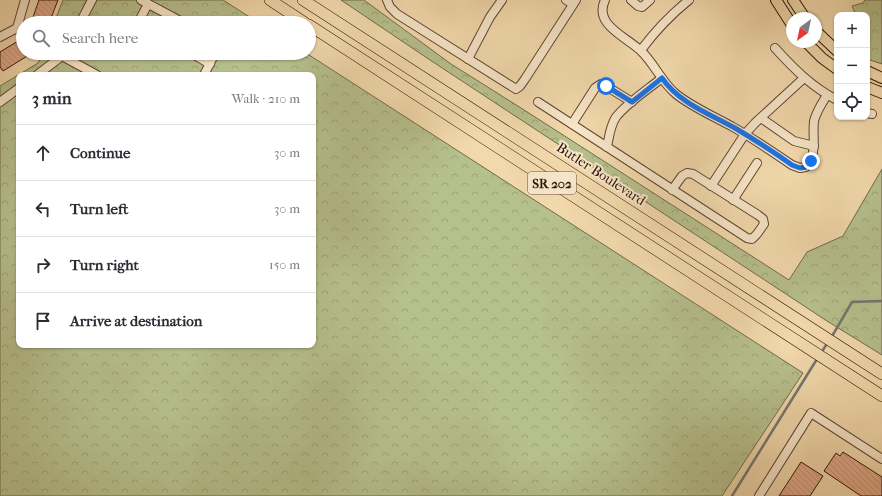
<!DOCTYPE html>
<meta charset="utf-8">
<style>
body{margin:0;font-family:"IM FELL French Canon",serif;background:#f2f2f3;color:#2b2b33}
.controls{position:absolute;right:12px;top:12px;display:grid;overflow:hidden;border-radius:8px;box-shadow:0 1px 3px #0004}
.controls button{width:36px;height:36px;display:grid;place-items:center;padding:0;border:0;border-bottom:1px solid #e1e1e2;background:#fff;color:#2b2b33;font:20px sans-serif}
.compass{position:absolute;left:786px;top:12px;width:36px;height:36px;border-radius:50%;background:#fff;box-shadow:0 1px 3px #0004;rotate:213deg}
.stop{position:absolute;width:12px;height:12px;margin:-9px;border:3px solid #1a73e8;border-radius:50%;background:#fff}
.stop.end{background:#1a73e8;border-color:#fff;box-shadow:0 1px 4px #0008}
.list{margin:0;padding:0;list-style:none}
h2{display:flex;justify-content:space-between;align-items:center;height:52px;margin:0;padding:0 16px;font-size:17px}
h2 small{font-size:13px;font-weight:400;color:#7c7c81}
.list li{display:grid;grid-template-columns:26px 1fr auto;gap:12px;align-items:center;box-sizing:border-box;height:56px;padding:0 16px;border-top:1px solid #e1e1e2}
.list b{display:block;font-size:15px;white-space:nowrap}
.list em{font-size:13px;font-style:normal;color:#7c7c81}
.icon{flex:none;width:22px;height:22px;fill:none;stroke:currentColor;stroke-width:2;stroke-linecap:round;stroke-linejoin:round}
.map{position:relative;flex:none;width:882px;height:496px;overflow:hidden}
.search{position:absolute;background:#fff;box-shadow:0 1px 3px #0004;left:16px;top:16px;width:300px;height:44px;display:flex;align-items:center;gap:10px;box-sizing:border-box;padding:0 14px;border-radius:22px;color:#7c7c81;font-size:15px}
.panel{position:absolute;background:#fff;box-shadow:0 1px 3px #0004;left:16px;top:72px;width:300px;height:276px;border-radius:8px}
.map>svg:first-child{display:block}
</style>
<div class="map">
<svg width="882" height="496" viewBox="0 0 882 496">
<defs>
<pattern id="forest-crowns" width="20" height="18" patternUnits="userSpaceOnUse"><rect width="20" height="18" fill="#b6c08d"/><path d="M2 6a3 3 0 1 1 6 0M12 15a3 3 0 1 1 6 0" fill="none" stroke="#9da478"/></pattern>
<pattern id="building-back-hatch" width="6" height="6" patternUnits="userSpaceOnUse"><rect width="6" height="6" fill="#e1a888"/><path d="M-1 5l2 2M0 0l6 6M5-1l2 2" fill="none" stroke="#c19074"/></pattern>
</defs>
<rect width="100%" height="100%" fill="#f2d9ac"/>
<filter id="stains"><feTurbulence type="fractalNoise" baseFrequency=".005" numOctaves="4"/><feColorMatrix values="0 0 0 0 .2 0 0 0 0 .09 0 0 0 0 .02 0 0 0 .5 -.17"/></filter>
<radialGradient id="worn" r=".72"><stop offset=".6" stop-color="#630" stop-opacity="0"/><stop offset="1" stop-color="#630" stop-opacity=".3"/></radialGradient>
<g fill="url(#forest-crowns)" stroke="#736a4c" fill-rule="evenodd">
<path d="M63 0H223L259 23H54Z"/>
<path d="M341 0H364L451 64 521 108 789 280 807 252 843 236 882 169V355L827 321 430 60Z"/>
<path d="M865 0H882V64L867 59V15H856L852 6 863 3Z"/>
<path d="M43 53H306L803 373 722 496H0V86L38 63ZM19 75H313V345H19Z"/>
</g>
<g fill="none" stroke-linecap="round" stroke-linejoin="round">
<g stroke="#747671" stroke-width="2.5">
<path d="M831 338 852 302 882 301"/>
<path d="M821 353 828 342"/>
<path d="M732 496 817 359"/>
</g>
</g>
<g fill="url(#building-back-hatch)" stroke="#30140a">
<path d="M39 0H58L49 23H31Z"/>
<path d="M23 38V53H32L3 71 0 67V52Z"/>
<path d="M843 452 882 477V496H861L824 471 836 453 840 456Z"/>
<path d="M801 462 823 476 810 496H779Z"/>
</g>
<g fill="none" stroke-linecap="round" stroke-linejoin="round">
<defs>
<g id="minor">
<path d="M141 0 184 23"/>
<path d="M387 0 390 7 397 14 516 89 520 86 525 79 576 0"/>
<path d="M566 0 573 4"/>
<path d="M605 0C593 25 627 37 641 51 655 64 661 82 676 94 692 107 715 117 733 127 754 139 773 152 792 165L800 168 806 167C818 153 812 137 814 121 816 112 822 103 827 95"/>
<path d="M631 0 638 6 642 7 650 0"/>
<path d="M80 23 92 0"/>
<path d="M138 23 148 4"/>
<path d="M0 37 17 28 25 0"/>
<path d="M775 48C794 69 812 87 837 100"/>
<path d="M641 50C656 30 669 16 689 0"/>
<path d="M191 53 210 64"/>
<path d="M62 56 97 75"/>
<path d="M468 59 490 17 502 0"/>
<path d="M37 75 62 56 64 53"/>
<path d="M204 75 215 53"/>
<path d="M0 102 19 88"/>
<path d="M538 102 747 238 752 239 757 234 764 224 763 219 758 215 693 174 687 173 682 176 672 190"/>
<path d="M867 113 872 114"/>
<path d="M761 118 794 141 814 146"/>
<path d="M572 124 595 88 601 84 606 86 632 102"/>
<path d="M607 147C609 137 610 126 616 117 628 102 647 90 662 78"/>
<path d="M711 186 745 134 755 123 804 78"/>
<path d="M733 200 757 163"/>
<path d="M759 496 811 413 882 459"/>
</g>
<g id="major">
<path d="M776 0 792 25"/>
<path d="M793 0 805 18"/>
<path d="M816 31 837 51"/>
<path d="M806 42 822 58 837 69"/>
<path d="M867 71 882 78"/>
<path d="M867 87 882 93"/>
</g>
<g id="highway">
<path d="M270 0 305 23"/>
<path d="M303 0 882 374"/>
<path d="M309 25 882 396"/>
</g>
</defs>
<use href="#minor" stroke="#604532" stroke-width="10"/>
<use href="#major" stroke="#30140a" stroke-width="12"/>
<use href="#highway" stroke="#30140a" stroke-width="12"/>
<use href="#minor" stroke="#f7e6c9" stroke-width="8"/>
<use href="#major" stroke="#f2d9ac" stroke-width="10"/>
<use href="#highway" stroke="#f2d9ac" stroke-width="11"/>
</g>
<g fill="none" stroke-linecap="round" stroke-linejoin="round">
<path stroke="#1a73e8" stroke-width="5" d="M606 86 632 102 662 78C679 103 710 114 735 128 755 140 774 152 792 165L800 168 806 167 811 161"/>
</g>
<g text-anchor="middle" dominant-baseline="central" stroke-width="4" stroke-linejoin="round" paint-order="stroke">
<rect fill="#f7e6c9" stroke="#6c5343" stroke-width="1" x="528" y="172" width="48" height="22" rx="3"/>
<g font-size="13" font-weight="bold" fill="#30140a">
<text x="552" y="183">SR 202</text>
</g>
<g font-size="14" fill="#30140a" stroke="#f7e6c9">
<text transform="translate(601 174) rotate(33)">Butler Boulevard</text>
</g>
</g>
<rect width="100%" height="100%" filter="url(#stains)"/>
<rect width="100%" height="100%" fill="url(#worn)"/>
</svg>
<div class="controls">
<button>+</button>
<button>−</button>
<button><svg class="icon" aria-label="locate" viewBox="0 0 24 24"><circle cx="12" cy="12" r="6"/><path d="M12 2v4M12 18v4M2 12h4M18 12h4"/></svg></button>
</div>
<svg class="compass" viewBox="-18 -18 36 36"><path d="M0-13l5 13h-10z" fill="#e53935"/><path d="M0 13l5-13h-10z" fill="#7c7c81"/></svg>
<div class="stop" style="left:606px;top:86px"></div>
<div class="stop end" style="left:811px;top:161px"></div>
<div class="search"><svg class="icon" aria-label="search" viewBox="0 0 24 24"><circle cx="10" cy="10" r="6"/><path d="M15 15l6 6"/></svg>Search here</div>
<section class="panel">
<h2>3 min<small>Walk · 210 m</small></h2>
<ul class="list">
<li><svg class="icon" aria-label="ahead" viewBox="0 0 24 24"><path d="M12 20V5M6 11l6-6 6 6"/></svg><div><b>Continue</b></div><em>30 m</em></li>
<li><svg class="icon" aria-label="left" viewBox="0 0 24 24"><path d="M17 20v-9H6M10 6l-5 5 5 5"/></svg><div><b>Turn left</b></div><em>30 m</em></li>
<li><svg class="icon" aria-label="right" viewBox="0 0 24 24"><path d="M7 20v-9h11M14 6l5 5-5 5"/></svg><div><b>Turn right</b></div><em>150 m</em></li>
<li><svg class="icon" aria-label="arrive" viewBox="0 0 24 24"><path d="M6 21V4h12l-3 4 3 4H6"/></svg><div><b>Arrive at destination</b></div></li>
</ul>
</section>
</div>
